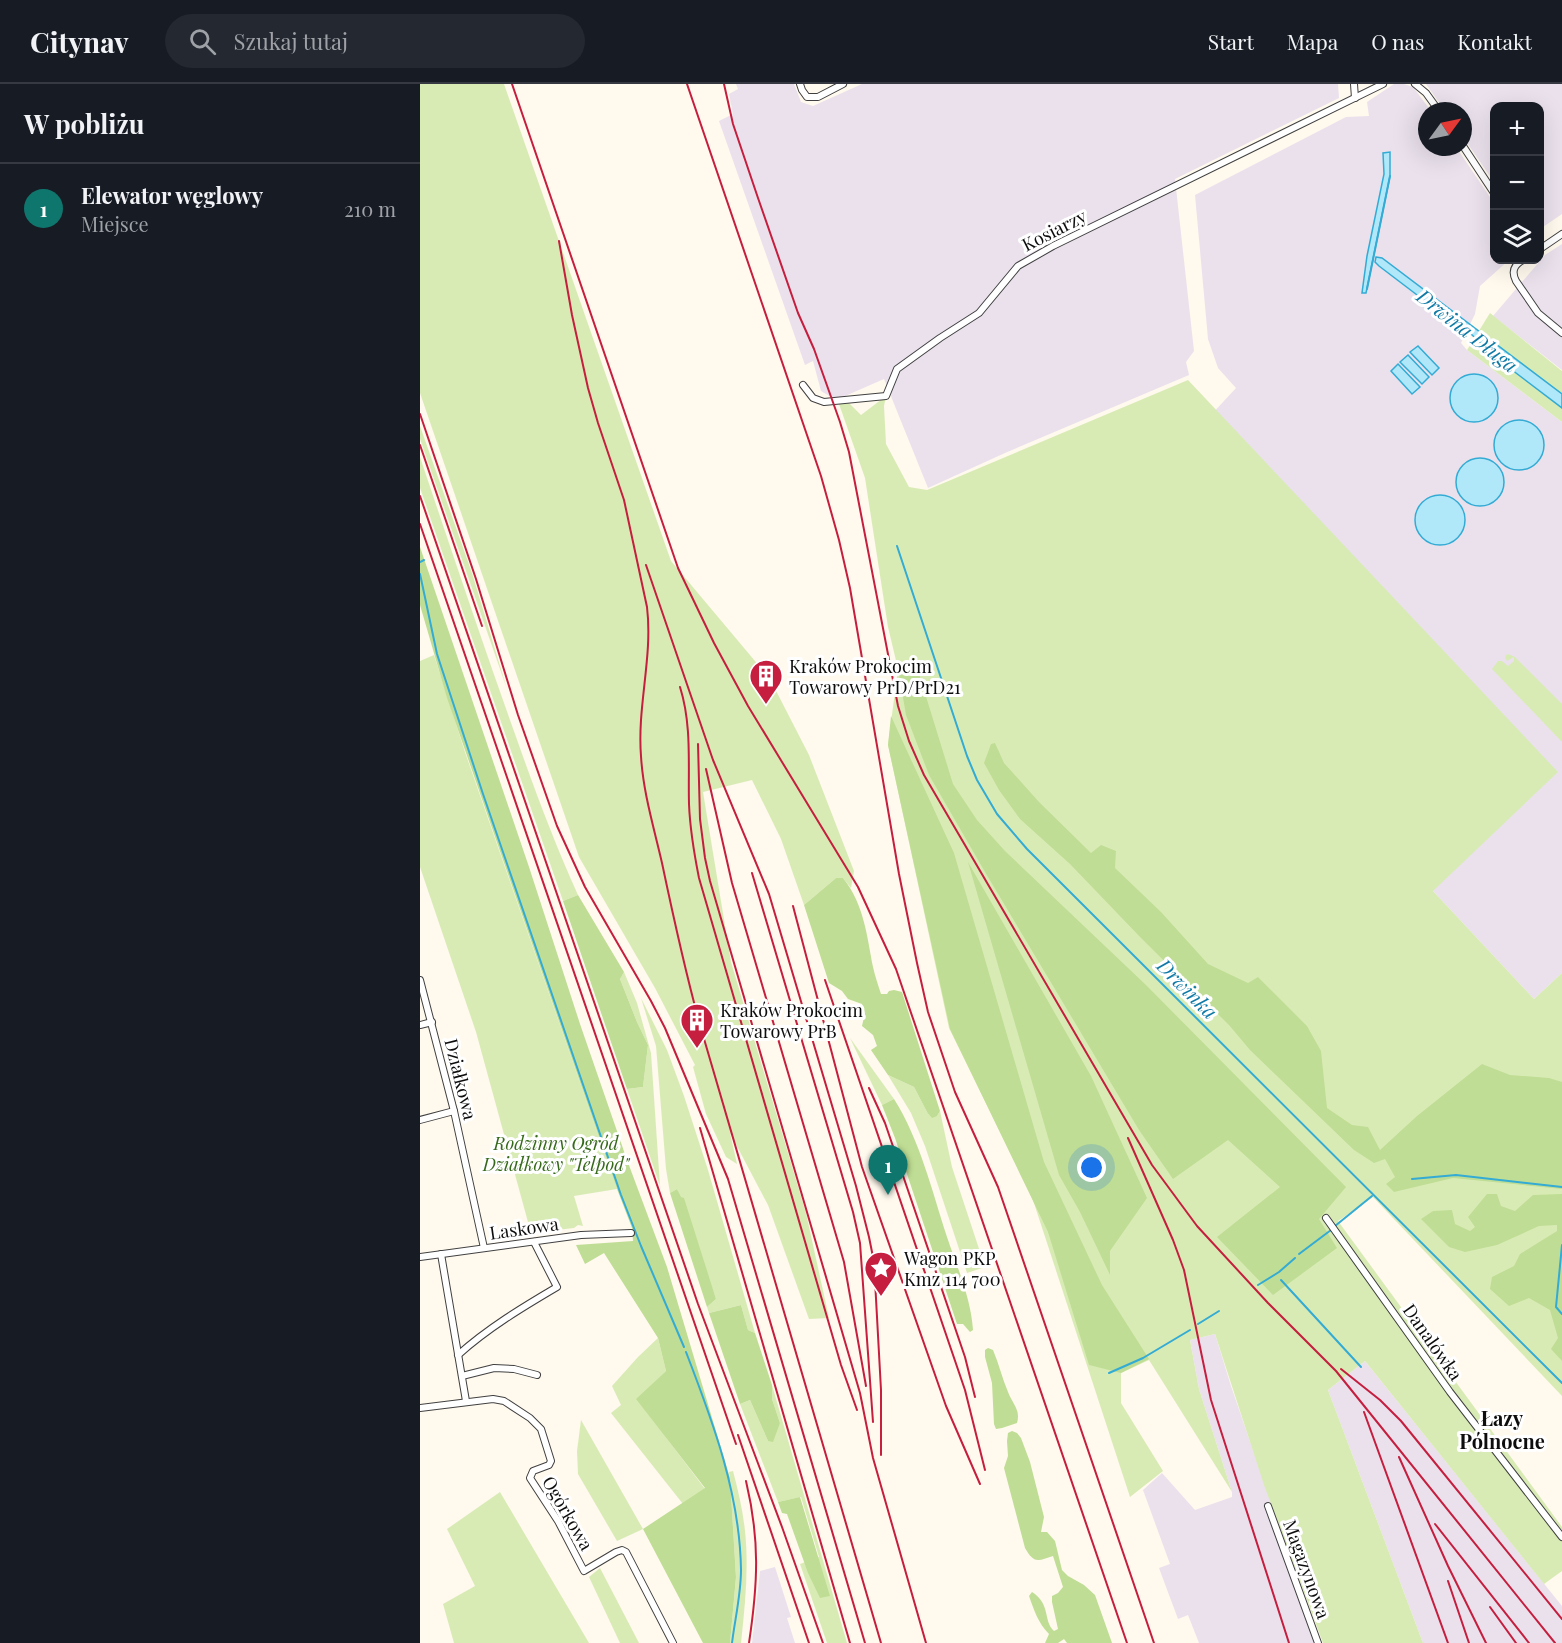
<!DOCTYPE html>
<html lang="pl">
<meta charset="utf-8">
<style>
body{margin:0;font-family:"Playfair Display",serif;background:#242831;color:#f1f3f6}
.controls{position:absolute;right:18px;top:18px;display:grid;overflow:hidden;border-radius:12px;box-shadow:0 6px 24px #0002}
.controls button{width:54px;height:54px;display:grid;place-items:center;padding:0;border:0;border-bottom:2px solid #363941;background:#171b24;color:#f1f3f6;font:30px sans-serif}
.compass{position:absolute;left:998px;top:18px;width:54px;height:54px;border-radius:50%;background:#171b24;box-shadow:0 6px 24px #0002;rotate:57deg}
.you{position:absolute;left:672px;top:1084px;width:21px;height:21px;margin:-15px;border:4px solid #fff;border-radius:50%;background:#1a73e8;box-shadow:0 0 0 9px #1a73e833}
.badge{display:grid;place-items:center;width:39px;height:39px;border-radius:50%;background:#0f766e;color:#fff;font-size:20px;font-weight:700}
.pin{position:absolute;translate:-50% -50px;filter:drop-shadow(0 2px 3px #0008)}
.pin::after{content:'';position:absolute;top:32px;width:21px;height:18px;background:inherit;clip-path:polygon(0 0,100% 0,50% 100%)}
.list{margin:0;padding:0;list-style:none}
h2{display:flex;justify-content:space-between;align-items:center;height:78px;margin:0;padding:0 24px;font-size:26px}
h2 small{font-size:20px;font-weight:400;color:#9ea1a6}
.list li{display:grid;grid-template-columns:39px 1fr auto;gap:18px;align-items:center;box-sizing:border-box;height:90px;padding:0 24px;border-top:2px solid #363941}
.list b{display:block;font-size:22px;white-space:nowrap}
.list p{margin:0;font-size:20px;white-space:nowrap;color:#9ea1a6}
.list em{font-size:20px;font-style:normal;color:#9ea1a6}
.icon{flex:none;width:33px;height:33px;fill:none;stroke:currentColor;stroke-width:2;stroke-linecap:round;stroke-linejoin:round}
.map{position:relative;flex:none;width:1142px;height:1559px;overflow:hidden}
header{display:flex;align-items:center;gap:36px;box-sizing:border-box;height:84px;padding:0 30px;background:#171b24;border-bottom:2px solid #363941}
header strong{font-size:28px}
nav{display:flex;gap:33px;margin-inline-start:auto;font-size:21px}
.search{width:420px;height:54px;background:#242831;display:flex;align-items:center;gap:15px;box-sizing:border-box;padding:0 21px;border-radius:33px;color:#9ea1a6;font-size:22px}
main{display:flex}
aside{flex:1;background:#171b24}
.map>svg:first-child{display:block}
</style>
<header>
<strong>Citynav</strong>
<div class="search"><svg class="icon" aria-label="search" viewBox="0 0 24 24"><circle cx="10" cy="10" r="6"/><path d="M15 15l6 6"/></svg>Szukaj tutaj</div>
<nav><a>Start</a><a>Mapa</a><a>O nas</a><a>Kontakt</a></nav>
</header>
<main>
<aside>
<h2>W pobliżu<small></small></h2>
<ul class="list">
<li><span class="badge">1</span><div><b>Elewator węglowy</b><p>Miejsce</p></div><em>210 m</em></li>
</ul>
</aside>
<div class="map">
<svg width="1142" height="1559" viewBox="0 0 1142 1559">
<rect width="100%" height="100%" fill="#fff9ee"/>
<g fill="#eae1ed">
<path d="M316 0H374L381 18 393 22 442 0H918L919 14 755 95 774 267 766 278 769 291 585 369 508 404 464 295 416 316 401 307 393 277 385 281 299 37 313 30 309 10 318 5Z"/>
<path d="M974 0H984L993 3 1011 27H1007V63H1036L1074 119V176H1089L1060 202 1055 230 1041 259 1047 266 1142 338V889L1114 915 1013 807 791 331 816 304 798 284 788 255 775 111 926 33 949 32 947 18Z"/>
<path d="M1006 0H1142V130L1120 145V22H1074V98L1043 53V27H1025Z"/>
<path d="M1142 160V286L1073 232 1125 171Z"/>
<path d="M795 1250 811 1302 899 1559H779L768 1531 758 1535 739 1484 750 1480 723 1406 742 1389 775 1426 812 1413V1408L779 1305 770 1256Z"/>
<path d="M945 1277 1142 1522V1559H1003L908 1306Z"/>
<path d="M355 1483 371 1533 367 1534 375 1559H332L340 1487Z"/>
</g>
<g fill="#d9ebb5">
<path d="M0 0H84L251 477 350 595 389 671 434 787 431 804 423 794H416L384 821 361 755 332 696 283 708 311 878 386 1129 409 1234 389 1235 348 1121 310 1049 317 1080 306 1073 286 1030 273 983 275 981 235 904 159 773 0 309Z"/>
<path d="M1070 229 1142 287V338L1047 266Z"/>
<path d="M768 296 1138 688 1013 807 1114 915 1142 889V1312L953 1113 918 1137 1142 1443V1487L1124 1500 945 1277 908 1306 1003 1559H903L844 1401 795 1250 770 1256 779 1305 812 1408 729 1276 701 1289V1319L743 1387 710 1413 612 1113 529 944 468 661 478 585 468 543 445 394 419 320 429 319 441 331 466 312 464 322 466 360 489 403 507 406Z"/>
<path d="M0 342 52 489 87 605 0 355Z"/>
<path d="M0 373C31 465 62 558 95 650 114 704 134 758 158 811L143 817 0 404Z"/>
<path d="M1088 570 1095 573 1142 620V658L1072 585 1078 577H1082L1088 582 1094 577V573L1087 577 1085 574 1086 571Z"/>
<path d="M14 571 45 668 197 1105 154 1112 163 1142 158 1141 154 1144 111 1149 56 948 0 783V577Z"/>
<path d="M204 888 217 919 231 969 240 1102 207 1005 223 1003 228 961 217 938 200 895Z"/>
<path d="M221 914 247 966 264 1012 288 1086 335 1249 328 1246 321 1221 289 1229 287 1223 296 1215 257 1105 250 1109 246 1085 236 962Z"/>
<path d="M430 954 474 1015 462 1021Z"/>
<path d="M468 991 494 1003 507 1028 517 1032 520 1027 532 1083 565 1183 547 1189 505 1062 491 1029Z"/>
<path d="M238 1254 246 1287 217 1315 285 1405 263 1420 191 1329 201 1321 192 1302 218 1273Z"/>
<path d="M352 1301 427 1559H407L380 1480 399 1473 381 1413 358 1418 320 1320 330 1316 348 1357 360 1339 352 1315Z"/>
<path d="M161 1336 223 1445 197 1457 158 1390 157 1367Z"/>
<path d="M313 1387C318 1406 323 1427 325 1447 329 1484 325 1522 321 1559H310L316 1493 310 1394 309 1388Z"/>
<path d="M80 1408 169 1559H34L23 1520 55 1502 27 1445Z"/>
<path d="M180 1484 219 1559H200L169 1493Z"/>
</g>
<g fill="#bfdd94">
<path d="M0 463 109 783 160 940 207 1076 247 1183 310 1394 316 1493 310 1559H283L223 1445 285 1404 216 1315 246 1287 238 1254 184 1169 165 1180 156 1161 213 1157 212 1144 197 1105 27 614 0 521Z"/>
<path d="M496 580 533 700 557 736 585 767 726 901 926 1103 899 1135 917 1164 853 1211 797 1153 860 1103 808 1056 753 1095 719 1046 565 788 509 691 486 631 478 585Z"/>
<path d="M471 632 534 769 624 1078 682 1201 729 1275 701 1289 669 1281 628 1148 530 945 468 661Z"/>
<path d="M575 659 584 679 619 718 671 769 681 761 696 767 695 784 741 828 788 880 828 899 838 893 887 942 901 967 907 1024 932 1041 948 1043 960 1066 997 1032 1062 980 1090 991 1129 994 1142 998V1105L1033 1094 974 1108 966 1100 975 1093 965 1075 954 1079 934 1066 830 966 809 941 722 855 650 780 600 735 579 706 564 679 571 660Z"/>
<path d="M548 778 671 992 727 1114 690 1167V1191L660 1128 639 1091Z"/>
<path d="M416 794H423C444 820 447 852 453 883 455 892 458 901 461 910H467L469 907 474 906 482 908 520 1027 517 1032 512 1034 507 1028 494 1003 468 991 451 966 457 962 453 951 442 942 445 929 442 920 428 915 422 907 409 899 384 821Z"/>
<path d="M158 811 204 888 200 895 217 938 228 961 223 1003 207 1005 143 817Z"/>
<path d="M474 1015C500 1056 512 1107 527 1153 537 1183 551 1214 553 1246L550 1248 543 1240H537L475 1054 462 1021Z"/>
<path d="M257 1105 261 1113 264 1114 296 1215 287 1223 250 1109Z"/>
<path d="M1067 1110H1077L1081 1122 1095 1127 1113 1111 1142 1110V1277L1131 1265 1138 1254 1130 1226 1109 1214 1089 1222 1070 1205 1072 1193 1094 1182 1100 1170 1137 1147V1141L1119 1142 1077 1161 1045 1168 1029 1163 1001 1135 1013 1127 1032 1126 1035 1140 1050 1147 1055 1143 1048 1133Z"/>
<path d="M321 1221 328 1246 335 1249 352 1301V1315L360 1339 353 1358 348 1357 330 1316 320 1320 289 1229Z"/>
<path d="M568 1264 573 1266C579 1280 582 1294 588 1308 592 1319 601 1326 597 1339L582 1344 576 1345 574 1340 572 1299 565 1273V1266Z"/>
<path d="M592 1347 597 1349 601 1354 610 1378 624 1433 621 1448H627L635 1457 642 1486 648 1492 664 1501 675 1511 692 1559H647L644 1555 638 1559H625L629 1550C618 1539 614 1526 609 1512L612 1508C631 1520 623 1537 634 1547L638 1545 632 1518V1512L638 1509 643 1503 633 1472C618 1477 614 1480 605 1464L584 1384 588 1372 587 1357 588 1349Z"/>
<path d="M380 1413 410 1512 400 1514 388 1489 367 1430 362 1429 358 1418Z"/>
</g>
<g fill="#b0e8f9" stroke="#33abd4" stroke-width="1.5">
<path d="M970 68V92L946 209H942L947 172 964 90 963 69Z"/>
<path d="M956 173 962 174 1142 310V324L1075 273 1051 250H1046L1026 233 959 182 955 178Z"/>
<path d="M998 262 1019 284 1012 291 990 268Z"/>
<path d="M988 271 1009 293 1002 300 980 278Z"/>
<path d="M978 280 1000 303 992 310 971 287Z"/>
<circle cx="1054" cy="314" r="24"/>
<circle cx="1099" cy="361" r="25"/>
<circle cx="1060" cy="398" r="24"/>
<circle cx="1020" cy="436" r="25"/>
</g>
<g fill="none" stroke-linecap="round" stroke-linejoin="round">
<g stroke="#33abd4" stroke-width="2">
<path d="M947 205 970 92"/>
<path d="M477 462 547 672 557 696 577 730 607 765 1142 1299"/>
<path d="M0 478 4 476"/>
<path d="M0 490 17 570 63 710 201 1111 221 1162 264 1263"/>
<path d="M992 1095 1036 1091 1142 1103"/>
<path d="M915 1142 952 1112"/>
<path d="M1142 1161 1136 1223 1142 1230"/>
<path d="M879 1170 911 1146"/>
<path d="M861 1196 941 1283"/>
<path d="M838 1201 859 1188 875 1174"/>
<path d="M778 1240 799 1227"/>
<path d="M266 1268C293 1338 320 1410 321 1486 321 1510 315 1535 312 1559"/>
<path d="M689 1289 723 1274 770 1246"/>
</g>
<defs>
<g id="minor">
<path d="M380 0 382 6 387 13H398L423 0"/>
<path d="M934 0 935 14"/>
<path d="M995 0 1006 9 1019 27"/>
<path d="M1043 62 1074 109"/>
<path d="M1120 165 1142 150"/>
<path d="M1103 176C1094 181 1091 187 1096 197L1118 229 1142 249"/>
<path d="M383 301 393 314 404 318 466 312 477 285 520 254 559 229 598 182 633 162 963 0"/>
<path d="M0 896 34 1027 64 1164"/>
<path d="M0 941 12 938"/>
<path d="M0 1036 34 1027"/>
<path d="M906 1134 1030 1308 1142 1453"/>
<path d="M21 1170 46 1317"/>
<path d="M0 1173 161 1151 211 1149"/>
<path d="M38 1271C68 1244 103 1223 137 1203L114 1158"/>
<path d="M42 1292 74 1284 94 1285 117 1291"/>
<path d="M0 1324 73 1315 84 1317 110 1334 121 1345 131 1377 129 1381 113 1387 110 1394 138 1437 164 1487 196 1468 202 1466 206 1468 253 1559"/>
<path d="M848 1422 898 1559"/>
</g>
</defs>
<use href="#minor" stroke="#404040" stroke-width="8"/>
<use href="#minor" stroke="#fff" stroke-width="6"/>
<g stroke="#c51e3e" stroke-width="2">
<path d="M92 0 258 484 294 559 328 622 438 803 476 885 707 1559"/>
<path d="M267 0 401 392 419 456 430 504 479 790 497 879 508 928 535 1008 578 1103 734 1559"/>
<path d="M304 0 313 40 338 114 378 229 394 265 420 338 429 368 478 622 489 657 504 691 732 1081 777 1142 848 1219 916 1287 1135 1559"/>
<path d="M139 157 152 231 168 304 178 339 204 416 227 523C233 573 217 622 221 672 223 708 234 744 242 779 254 836 266 892 282 948L461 1559"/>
<path d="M0 330 56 495 98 631 137 742 165 803 231 917 245 944 308 1095 445 1559"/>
<path d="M0 361 62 542"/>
<path d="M0 412 278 1220 362 1443 403 1559"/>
<path d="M0 440 316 1360"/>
<path d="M226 481 293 676 349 810 436 1102 449 1153 454 1178 461 1306V1371"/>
<path d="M260 603C272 641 268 681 269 720 270 745 274 769 279 794L421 1281 437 1326"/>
<path d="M278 660 280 735 285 774 290 797 440 1309 453 1374 506 1559"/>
<path d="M286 685 312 799 424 1178 446 1302"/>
<path d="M332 789 433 1128 440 1159 453 1338"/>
<path d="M373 822 442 1083 526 1322 560 1400"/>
<path d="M405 896 545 1306 565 1386"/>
<path d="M449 1004 465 1039 545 1273 555 1313"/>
<path d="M280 1044 430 1559"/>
<path d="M708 1054 753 1156 764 1186 791 1316 869 1559"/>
<path d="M921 1285 960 1316 981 1337 1142 1535"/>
<path d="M944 1328 1028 1559"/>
<path d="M318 1351 389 1559"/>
<path d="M979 1373 1028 1482 1066 1559"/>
<path d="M326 1397C340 1456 338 1499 329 1559"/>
<path d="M1015 1440 1109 1559"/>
<path d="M1028 1497 1049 1559"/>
<path d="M1070 1523 1096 1559"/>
</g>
</g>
<defs>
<symbol id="building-pin" viewBox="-11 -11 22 30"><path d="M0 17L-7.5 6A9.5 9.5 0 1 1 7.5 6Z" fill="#c51e3e" stroke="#fff"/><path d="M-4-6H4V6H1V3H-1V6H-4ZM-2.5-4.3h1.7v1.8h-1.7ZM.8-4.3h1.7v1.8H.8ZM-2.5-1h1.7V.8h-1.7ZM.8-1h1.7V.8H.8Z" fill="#fff"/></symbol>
<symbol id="sight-pin" viewBox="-11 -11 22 30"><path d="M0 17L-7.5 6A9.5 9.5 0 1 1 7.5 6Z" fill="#c51e3e" stroke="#fff"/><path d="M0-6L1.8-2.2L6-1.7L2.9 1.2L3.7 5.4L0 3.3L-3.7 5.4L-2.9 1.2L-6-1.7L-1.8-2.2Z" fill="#fff"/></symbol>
</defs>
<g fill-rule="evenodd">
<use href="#building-pin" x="327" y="573" width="38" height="52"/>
<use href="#building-pin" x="258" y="917" width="38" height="52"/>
<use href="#sight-pin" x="442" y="1165" width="38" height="52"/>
</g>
<g text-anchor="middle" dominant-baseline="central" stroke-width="6" stroke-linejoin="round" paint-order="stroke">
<g font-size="18" fill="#0d0d0d" stroke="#fff">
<text transform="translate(634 146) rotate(-27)">Kosiarzy</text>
<text transform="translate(41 995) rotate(76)">Działkowa</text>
<text transform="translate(104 1144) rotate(-8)">Laskowa</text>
<text transform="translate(1013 1258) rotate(55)">Danalówka</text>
<text transform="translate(148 1429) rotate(60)">Ogórkowa</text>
<text transform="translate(887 1485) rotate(70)">Magazynowa</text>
</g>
<g font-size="18" fill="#0d0d0d" stroke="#fff" text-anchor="start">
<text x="369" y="582">Kraków Prokocim<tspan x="369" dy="21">Towarowy PrD/PrD21</tspan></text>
<text x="300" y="926">Kraków Prokocim<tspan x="300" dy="21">Towarowy PrB</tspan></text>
<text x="484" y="1174">Wagon PKP<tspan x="484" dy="21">Kmz 114 700</tspan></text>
</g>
<g font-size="18" font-style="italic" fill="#36691a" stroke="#fff">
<text x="136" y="1059">Rodzinny Ogród<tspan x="136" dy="21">Działkowy "Telpod"</tspan></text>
</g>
<g font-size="20" font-style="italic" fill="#107aa6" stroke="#fff">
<text transform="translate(1048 246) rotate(38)">Drwina Długa</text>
<text transform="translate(768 904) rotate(45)">Drwinka</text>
</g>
<g font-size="20" font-weight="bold" fill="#0d0d0d" stroke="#fff">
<text x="1082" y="1333">Łazy<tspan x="1082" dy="23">Pólnocne</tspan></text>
</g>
</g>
</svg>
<div class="controls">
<button>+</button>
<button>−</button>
<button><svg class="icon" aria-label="layers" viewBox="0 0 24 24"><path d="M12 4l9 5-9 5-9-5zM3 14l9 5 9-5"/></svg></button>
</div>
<svg class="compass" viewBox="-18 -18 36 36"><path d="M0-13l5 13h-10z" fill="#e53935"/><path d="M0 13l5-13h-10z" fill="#9ea1a6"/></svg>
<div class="you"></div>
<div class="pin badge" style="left:468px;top:1111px">1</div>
</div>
</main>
